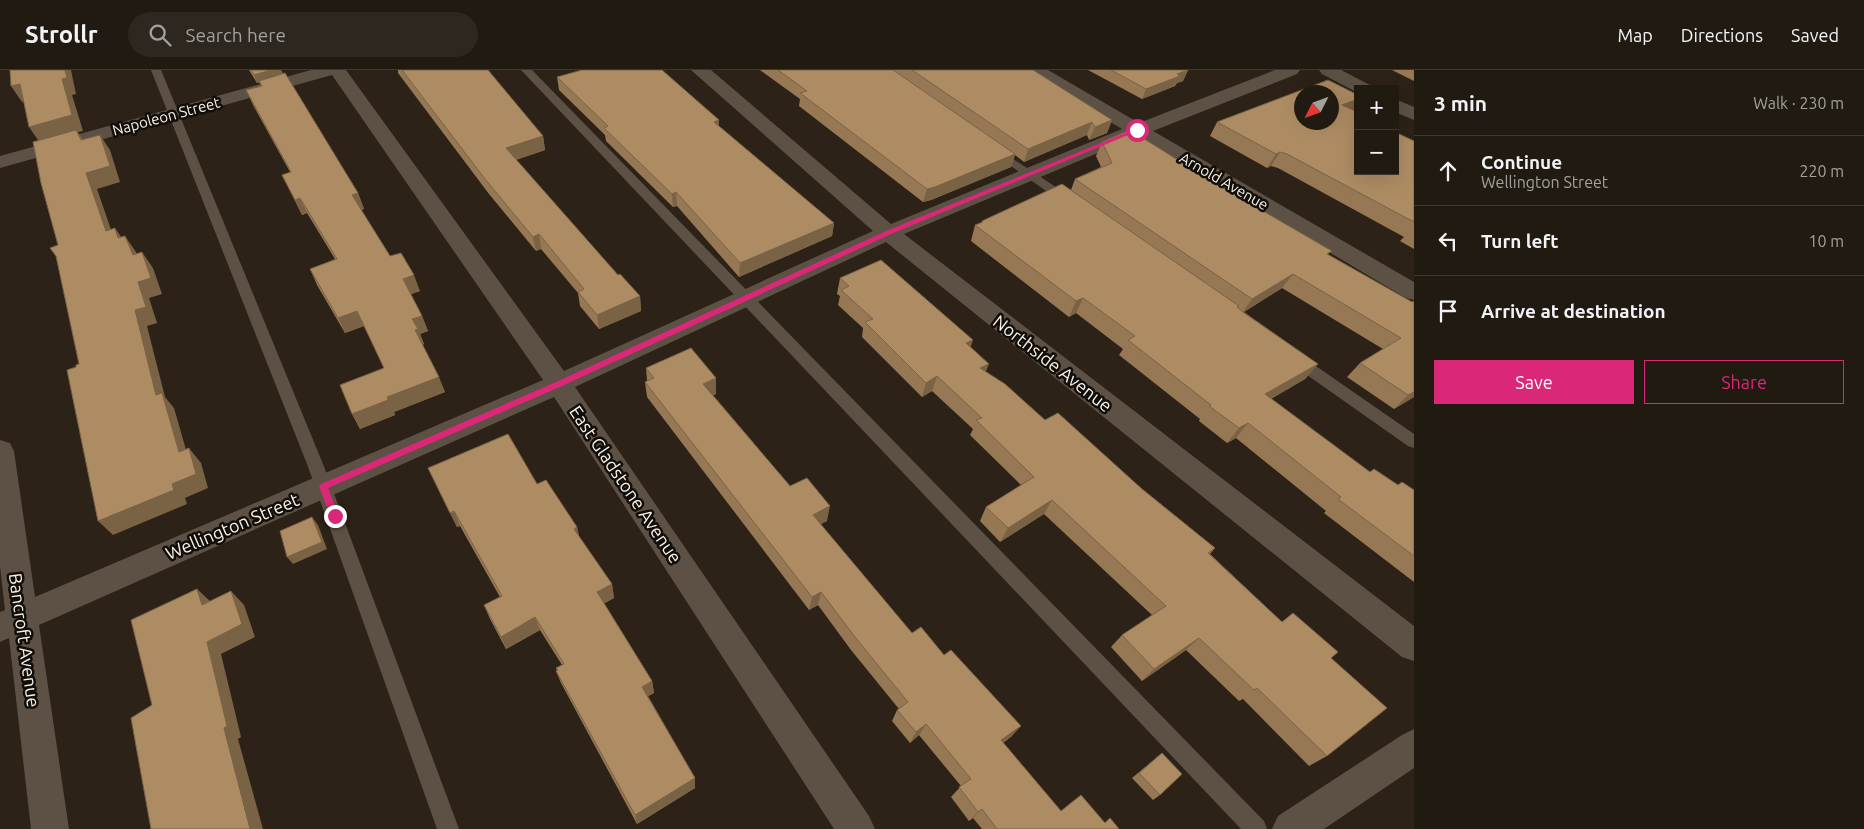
<!DOCTYPE html>
<meta charset="utf-8">
<style>
body{margin:0;font-family:Ubuntu,sans-serif;background:#2d271f;color:#f1f3f6}
.controls{position:absolute;right:15px;top:15px;display:grid;overflow:hidden;border-radius:0px;box-shadow:0 5px 20px #0002}
.controls button{width:45px;height:45px;display:grid;place-items:center;padding:0;border:0;border-bottom:1px solid #3e3831;background:#211a11;color:#f1f3f6;font:25px sans-serif}
.compass{position:absolute;left:1294px;top:15px;width:45px;height:45px;border-radius:50%;background:#211a11;box-shadow:0 5px 20px #0002;rotate:228deg}
.stop{position:absolute;width:15px;height:15px;margin:-11px;border:4px solid #db2777;border-radius:50%;background:#fff}
.stop.end{background:#db2777;border-color:#fff;box-shadow:0 1px 5px #0008}
.list{margin:0;padding:0;list-style:none}
h2{display:flex;justify-content:space-between;align-items:center;height:65px;margin:0;padding:0 20px;font-size:21px}
h2 small{font-size:16px;font-weight:400;color:#a2a19f}
.list li{display:grid;grid-template-columns:32px 1fr auto;gap:15px;align-items:center;box-sizing:border-box;height:70px;padding:0 20px;border-top:1px solid #3e3831}
.list b{display:block;font-size:19px;white-space:nowrap}
.list p{margin:0;font-size:16px;white-space:nowrap;color:#a2a19f}
.list em{font-size:16px;font-style:normal;color:#a2a19f}
.actions{display:flex;gap:10px;padding:15px 20px}
.actions a{flex:1;padding:11px 0;border:1px solid #db2777;border-radius:0px;text-align:center;font-size:18px;color:#db2777}
.actions .main{background:#db2777;color:#fff}
.icon{flex:none;width:28px;height:28px;fill:none;stroke:currentColor;stroke-width:2;stroke-linecap:round;stroke-linejoin:round}
.map{position:relative;flex:none;width:1414px;height:759px;overflow:hidden}
header{display:flex;align-items:center;gap:30px;box-sizing:border-box;height:70px;padding:0 25px;background:#211a11;border-bottom:1px solid #3e3831}
header strong{font-size:24px}
nav{display:flex;gap:28px;margin-inline-start:auto;font-size:18px}
.search{width:350px;height:45px;background:#2d271f;display:flex;align-items:center;gap:12px;box-sizing:border-box;padding:0 18px;border-radius:28px;color:#a2a19f;font-size:19px}
main{display:flex}
aside{flex:1;background:#211a11}
.map>svg:first-child{display:block}
</style>
<header>
<strong>Strollr</strong>
<div class="search"><svg class="icon" aria-label="search" viewBox="0 0 24 24"><circle cx="10" cy="10" r="6"/><path d="M15 15l6 6"/></svg>Search here</div>
<nav><a>Map</a><a>Directions</a><a>Saved</a></nav>
</header>
<main>
<div class="map">
<svg width="1414" height="759" viewBox="0 0 1414 759">
<rect width="100%" height="100%" fill="#2c2217"/>
<g fill="none" stroke-linecap="round" stroke-linejoin="round">
<g fill="#5c5144" fill-rule="evenodd">
<path d="M151 0H161L323 394 459 759H437L307 394Z"/>
<path d="M521 0H532L1264 751 1267 759H1241Z"/>
<path d="M995 77 1074 129 1076 132 1074 135H1066L991 82 989 80Z"/>
<path d="M1295 284 1300 285 1414 364V378L1408 376 1290 293 1288 289 1290 285Z"/>
</g>
<g fill="#5c5144" fill-rule="evenodd">
<path d="M311 0H346L564 301 873 161 691 0H711L891 154 1122 59 1029 4 1026 0H1048L1139 53 1275 0H1300L1297 4 1153 61 1414 212V230L1406 228 1136 67 904 164 1414 556V591L1402 587 886 172 575 317 869 746 875 759H834L554 327 39 555 69 759H31L9 568 0 572V542L5 540 0 496V370L10 373 14 381 35 527 543 310 332 5 0 98V86Z"/>
<path d="M1319 0H1341L1370 15 1373 19H1358V23L1322 4Z"/>
<path d="M1395 29 1414 37V50L1395 42Z"/>
</g>
<path fill="#5c5144" fill-rule="evenodd" d="M1414 659V698L1324 759H1272L1278 746 1402 665Z"/>
</g>
<g fill="#967855">
<path d="M249 0H281L283 4 358 123 364 139 361 140 390 186 420 221 411 224 422 246 428 261 420 264 424 274 422 275 445 322 394 342 395 345 360 359 352 344 384 298 364 256 345 263 317 215 310 199 335 189 307 143 302 145 282 105 290 102 253 35 246 20 261 16 259 12 257 13Z"/>
<path d="M398 0H488L543 66 545 80 516 90 618 205 640 226 641 241 599 259 580 236 578 223 541 179 536 181 489 124 398 3Z"/>
<path d="M760 0H1033L1112 50 1107 63 1089 70 1087 65 1024 92 1015 85 1011 97 931 130 923 132 799 36 800 29Z"/>
<path d="M1088 0H1188L1183 11 1177 13 1175 16 1142 29Z"/>
<path d="M1392 0H1414V11Z"/>
<path d="M557 7 719 56 834 153 832 166 739 207 677 136 673 137 606 71 605 65 559 20Z"/>
<path d="M1358 25V33L1353 40 1358 101 1414 71V179L1400 171 1404 167 1278 98 1271 96 1267 98 1210 66 1217 52Z"/>
<path d="M1102 72 1329 185 1412 232 1414 327 1394 339 1347 307 1360 293 1383 279 1282 218 1244 242 1318 294 1305 309 1271 329 1370 402 1398 415 1414 420V512L1324 443 1326 441 1236 368 1227 373 1199 351 1200 349 1119 285 1123 279 1076 243 1069 247 971 171 975 155 981 153 982 151 1071 120 1075 109 1101 97 1096 86Z"/>
<path d="M840 208 970 277 986 302 1045 350 1142 419 1215 478 1210 484 1282 552 1331 588 1327 686 1309 696 1243 629 1239 631 1186 580 1142 611 1111 577 1122 565 1152 545 1044 444 1000 472 980 451 986 437 1021 415 970 365 973 359 932 321 922 327 862 267 863 258 838 235 840 226 837 224Z"/>
<path d="M646 298 716 308V324L713 325 790 416 827 451 820 454 912 563 1012 666 1003 673 1061 741 1104 753 1110 748 1119 759H982L973 748 969 751 951 727 961 716 919 665 910 673 892 651 897 640 899 639 851 580 818 535 809 540 647 327 645 312 647 311Z"/>
<path d="M428 398 537 414 577 457 579 467 612 514 614 528 604 533 652 611 654 623 648 626 695 708V718L637 754 561 613 556 601H557L556 598 562 595 540 560 506 579 490 549 484 535 500 527 460 456 457 457Z"/>
<path d="M1162 683 1160 725 1153 730 1132 708Z"/>
</g>
<g fill="#7a6245">
<path d="M65 0H71L76 24 72 25 83 61 78 62 87 76 40 73 29 57Z"/>
<path d="M271 0H281L284 6 257 13 254 5Z"/>
<path d="M1188 0 1183 11 1177 13 1175 16 1142 29 1146 19 1177 4Z"/>
<path d="M20 14 31 30 22 32 11 16Z"/>
<path d="M1358 29V33L1352 41 1342 35Z"/>
<path d="M719 50V63L714 52Z"/>
<path d="M1112 50 1107 63 1089 70 1095 57Z"/>
<path d="M1092 52 1087 65 1024 92 1028 79Z"/>
<path d="M100 65 110 80 120 112 97 119 117 177 106 161 86 103Z"/>
<path d="M543 66 545 80 509 92 506 78Z"/>
<path d="M1280 82 1271 96 1267 98 1276 84Z"/>
<path d="M1015 84 1011 97 931 130 923 132 927 119Z"/>
<path d="M676 122 677 136 673 137 672 124Z"/>
<path d="M358 123 364 139 358 141 352 125Z"/>
<path d="M300 128 307 143 302 145 295 130Z"/>
<path d="M834 153 832 166 739 207 740 193Z"/>
<path d="M115 158 126 174 118 168Z"/>
<path d="M539 164 541 179 536 181 533 167Z"/>
<path d="M125 166 136 182 144 201 133 185Z"/>
<path d="M142 182 153 198 162 224 149 228 157 253 147 256 165 327 174 338 191 397 179 382 156 325 135 240Z"/>
<path d="M1293 204 1282 218 1242 243 1252 229Z"/>
<path d="M414 205 420 221 409 225 403 209Z"/>
<path d="M640 226 641 241 599 259 597 245Z"/>
<path d="M1083 228 1076 243 1069 247 1076 231Z"/>
<path d="M357 241 364 256 345 263 338 248Z"/>
<path d="M422 246 428 261 420 264 424 274 420 276 415 260 412 249Z"/>
<path d="M973 270 968 285 966 273Z"/>
<path d="M989 294 983 308 980 298Z"/>
<path d="M1318 294 1305 309 1253 339 1265 324Z"/>
<path d="M937 306 932 321 922 327 926 313Z"/>
<path d="M439 307 445 322 394 342 395 345 360 359 352 344 387 327Z"/>
<path d="M716 308V324L703 330V314Z"/>
<path d="M1414 322V327L1394 339 1408 325Z"/>
<path d="M1248 353 1236 368 1227 373 1239 358Z"/>
<path d="M189 378 201 393 208 418 185 428 187 434 113 465 98 451 172 414Z"/>
<path d="M1052 430 1044 444 1000 472 1008 458Z"/>
<path d="M830 436 827 451 810 460 813 445Z"/>
<path d="M454 441 460 456 457 457 450 443Z"/>
<path d="M312 447 318 455 327 479 293 494 287 487Z"/>
<path d="M577 457 580 471 574 459Z"/>
<path d="M612 514 614 528 600 536 597 522Z"/>
<path d="M197 519 211 532 202 535Z"/>
<path d="M231 521 244 535 255 567 221 584 241 667 238 669 263 759H250L224 658 207 572Z"/>
<path d="M821 522 818 535 809 540 812 527Z"/>
<path d="M535 547 540 560 506 579 501 567Z"/>
<path d="M1199 568 1186 580 1142 611 1154 599Z"/>
<path d="M652 611 654 623 644 628 642 617Z"/>
<path d="M926 654 919 665 910 673 916 662Z"/>
<path d="M1021 656 1012 666 992 681 1001 670Z"/>
<path d="M695 708V718L637 754 635 745Z"/>
<path d="M982 739 973 748 969 751 978 742Z"/>
</g>
<g fill="#ae8c63" stroke="#7a6245" fill-rule="evenodd">
<path d="M10 0H65L67 8 62 9 72 45 29 57 20 14 11 16Z"/>
<path d="M251 0H271L254 5Z"/>
<path d="M402 0H488L543 66 506 78 618 205 620 204 640 226 597 245 578 222 584 219 539 164 533 167 485 109Z"/>
<path d="M582 0H662L719 50 714 52 834 153 740 193 676 122 672 124 604 58 608 56 557 7Z"/>
<path d="M778 0H893L1015 84 935 117 927 119 800 23 807 21Z"/>
<path d="M912 0H1033L1112 50 1095 57 1092 52 1028 79Z"/>
<path d="M1111 0H1188L1177 4 1180 6 1146 19Z"/>
<path d="M285 3 358 123 352 125 390 186 401 183 414 205 403 209 422 246 412 249 418 259 415 260 439 307 387 327 388 330 352 344 340 315 384 298 357 241 338 248 310 199 337 189 300 128 295 130 282 105 291 102 246 20 262 16 259 11Z"/>
<path d="M1328 10 1358 25V29L1342 35 1358 42V101H1395V62L1414 71V152L1287 84 1280 82 1276 84 1217 52ZM1302 22H1332V52H1302Z"/>
<path d="M76 60 81 70 100 65 110 96 86 103 106 161 115 158 118 168 125 166 133 185 142 182 151 208 138 212 146 237 135 240 156 325 162 323 179 382 189 378 196 404 172 414 174 420 98 451 67 300 76 297V295L79 294 56 186 50 178 58 175 41 113 33 72Z"/>
<path d="M1130 60 1213 112 1332 181 1327 184 1412 232 1414 231V322L1408 325 1360 293 1401 268 1293 204 1252 229 1075 109 1112 93 1102 72Z"/>
<path d="M1062 114 1239 236 1237 237 1244 243 1318 294 1265 324 1370 402 1374 399 1398 415 1402 412 1414 420V486L1338 429 1341 427 1248 353 1239 358 1209 336 1211 335 1128 270 1135 266 1083 228 1076 231 975 155 983 152 982 151Z"/>
<path d="M881 190 973 270 966 273 989 294 980 298 1005 314 1045 350 1058 343 1142 419 1215 478 1208 483 1282 552 1293 543 1338 582 1331 588 1387 638 1327 686 1257 618 1254 620 1199 568 1154 599 1122 565 1166 536 1052 430 1008 458 986 437 1034 407 976 350 982 348 937 306 926 313 865 252 873 249 841 220 849 216 840 208Z"/>
<path d="M691 278 716 308 703 314 790 416 807 408 830 436 813 445 912 563 921 557 944 585 951 580 1021 656 1001 670 1061 741 1081 725 1105 753 1110 748 1119 759H997L982 739 978 742 959 717 971 709 926 654 916 662 897 640 908 632 855 567 821 522 812 527 645 312 654 308 646 298Z"/>
<path d="M508 364 537 414 546 410 577 457 574 459 612 514 597 522 652 611 642 617 695 708 635 745 556 601 558 600 556 598 564 594 535 547 501 567 484 535 502 526 454 441 450 443 428 398Z"/>
<path d="M312 447 322 472 287 487 280 461Z"/>
<path d="M197 519 202 535 231 521 242 554 207 572 227 656 224 658 250 759H151L131 648 152 635 131 550Z"/>
<path d="M1162 683 1182 704 1160 725 1139 703Z"/>
</g>
<path fill="#db2777" d="M1135 59 1140 60 891 164 562 316 328 418 339 446 335 450 330 446 319 416 321 414 556 312 886 161Z"/>
<g text-anchor="middle" dominant-baseline="central" stroke-width="5" stroke-linejoin="round" paint-order="stroke">
<g font-size="15" fill="#f8f2ea" stroke="#110d08">
<text transform="translate(166 46) rotate(-15)">Napoleon Street</text>
<text transform="translate(1224 111) rotate(30)">Arnold Avenue</text>
</g>
<g font-size="18" fill="#f8f2ea" stroke="#110d08">
<text transform="translate(1053 293) rotate(38)">Northside Avenue</text>
<text transform="translate(626 414) rotate(56)">East Gladstone Avenue</text>
<text transform="translate(232 456) rotate(-23)">Wellington Street</text>
<text transform="translate(25 570) rotate(82)">Bancroft Avenue</text>
</g>
</g>
</svg>
<div class="controls">
<button>+</button>
<button>−</button>
</div>
<svg class="compass" viewBox="-18 -18 36 36"><path d="M0-13l5 13h-10z" fill="#e53935"/><path d="M0 13l5-13h-10z" fill="#a2a19f"/></svg>
<div class="stop" style="left:1137px;top:60px"></div>
<div class="stop end" style="left:335px;top:446px"></div>
</div>
<aside>
<h2>3 min<small>Walk · 230 m</small></h2>
<ul class="list">
<li><svg class="icon" aria-label="ahead" viewBox="0 0 24 24"><path d="M12 20V5M6 11l6-6 6 6"/></svg><div><b>Continue</b><p>Wellington Street</p></div><em>220 m</em></li>
<li><svg class="icon" aria-label="left" viewBox="0 0 24 24"><path d="M17 20v-9H6M10 6l-5 5 5 5"/></svg><div><b>Turn left</b></div><em>10 m</em></li>
<li><svg class="icon" aria-label="arrive" viewBox="0 0 24 24"><path d="M6 21V4h12l-3 4 3 4H6"/></svg><div><b>Arrive at destination</b></div></li>
</ul>
<div class="actions"><a class="main">Save</a><a>Share</a></div>
</aside>
</main>
